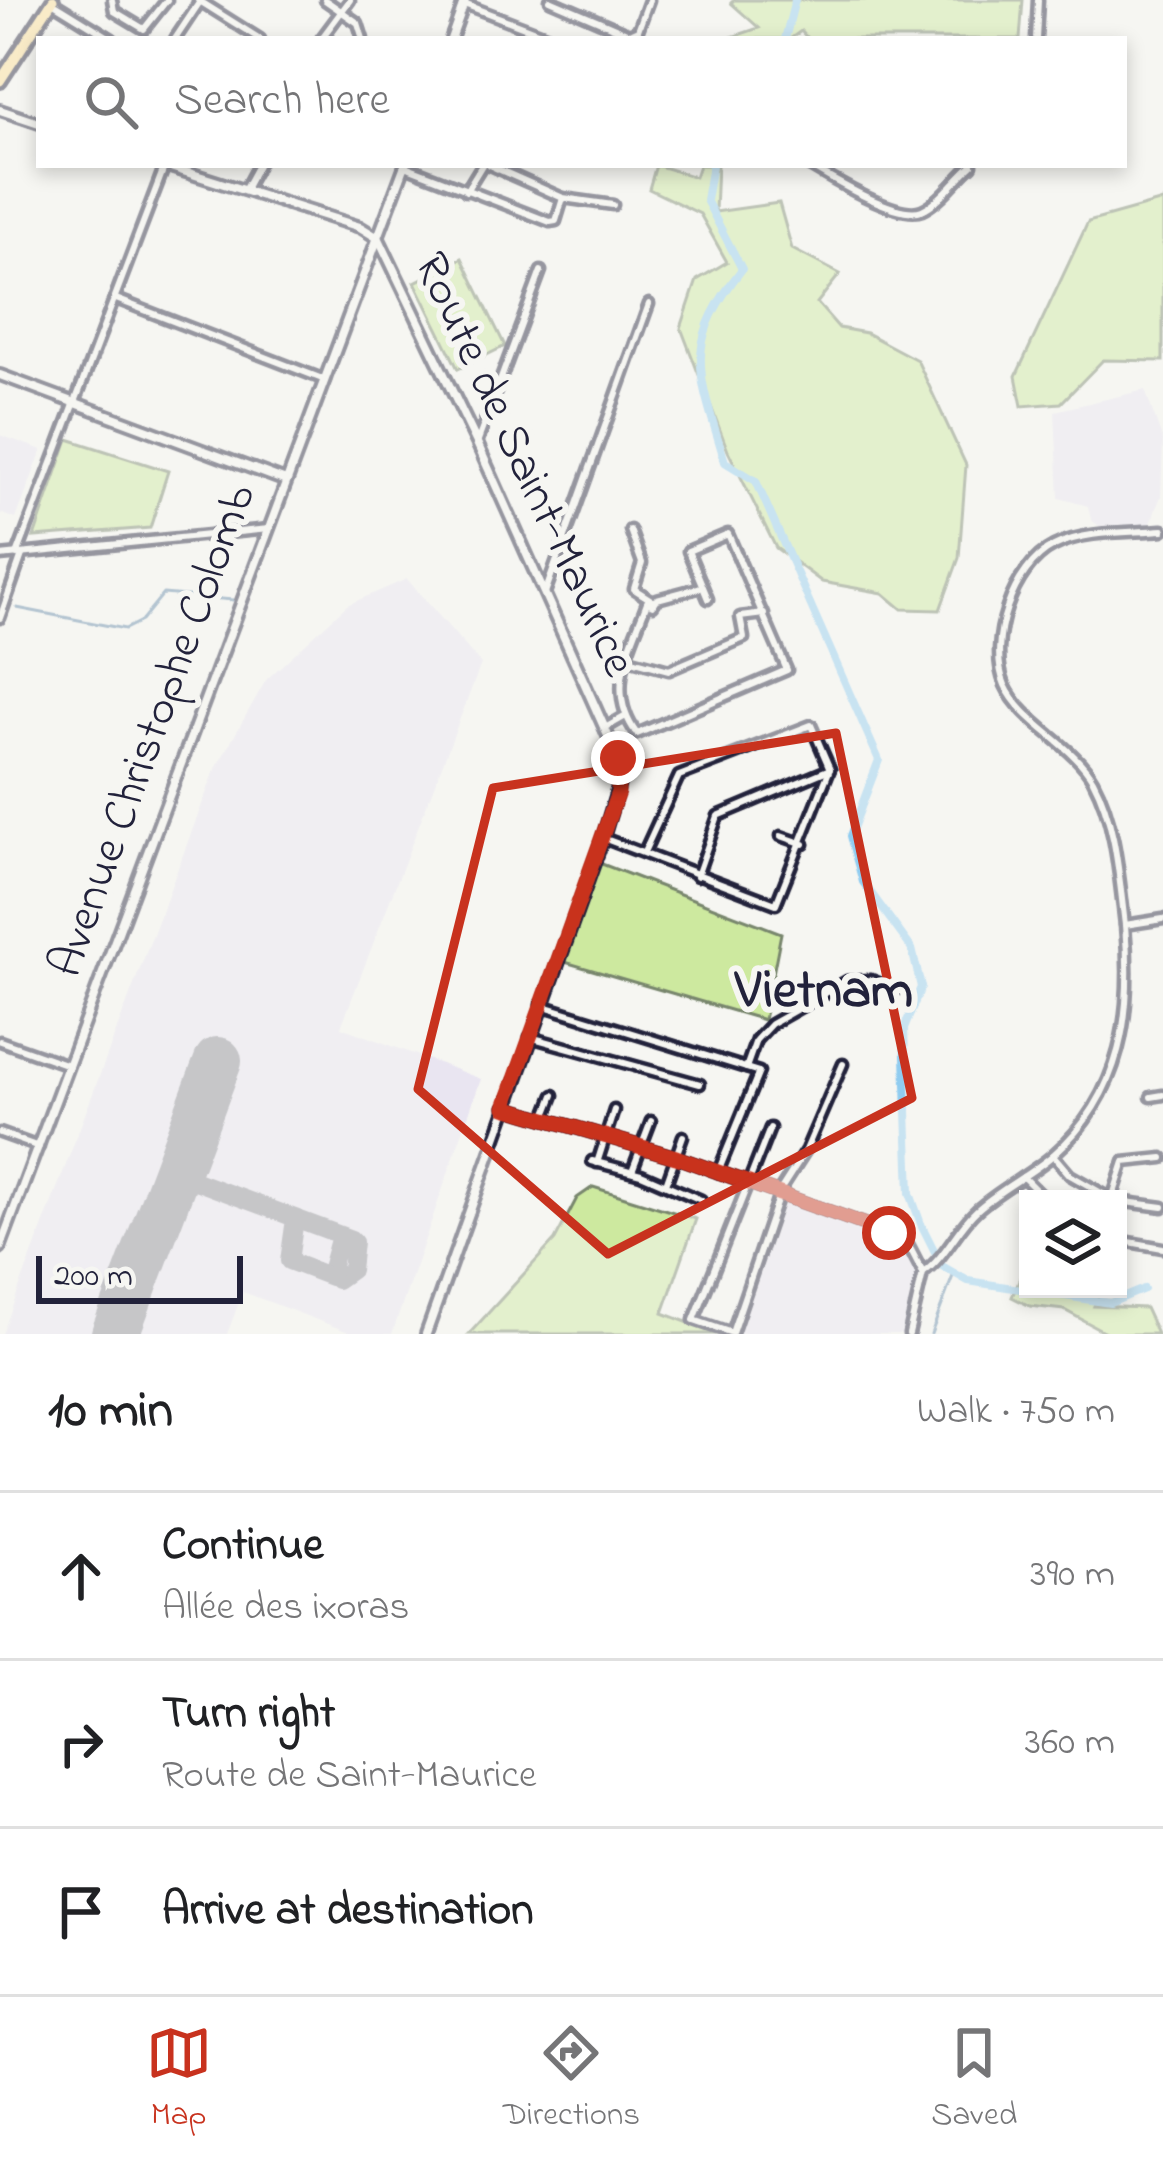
<!DOCTYPE html>
<meta charset="utf-8">
<style>
body{margin:0;font-family:"Indie Flower",sans-serif;background:#f6f6f6;color:#202124}
.controls{position:absolute;right:36px;bottom:36px;display:grid;overflow:hidden;border-radius:0px;box-shadow:0 6px 18px #0003}
.controls button{width:108px;height:108px;display:grid;place-items:center;padding:0;border:0;border-bottom:3px solid #e0e0e0;background:#fff;color:#202124;font:60px sans-serif}
.scale{position:absolute;left:36px;bottom:30px;width:207px;box-sizing:border-box;padding-left:12px;border:6px solid #22223b;border-top:0;font-size:33px;line-height:42px;white-space:nowrap;color:#22223b;-webkit-text-stroke:9px #f6f6f2;paint-order:stroke}
.stop{position:absolute;width:36px;height:36px;margin:-27px;border:9px solid #c8321e;border-radius:50%;background:#fff}
.stop.end{background:#c8321e;border-color:#fff;box-shadow:0 3px 12px #0008}
.list{margin:0;padding:0;list-style:none}
h2{display:flex;justify-content:space-between;align-items:center;height:156px;margin:0;padding:0 48px;font-size:51px}
h2 small{font-size:39px;font-weight:400;color:#757577}
.list li{display:grid;grid-template-columns:78px 1fr auto;gap:36px;align-items:center;box-sizing:border-box;height:168px;padding:0 48px;border-top:3px solid #e0e0e0}
.list b{display:block;font-size:45px;white-space:nowrap}
.list p{margin:0;font-size:39px;white-space:nowrap;color:#757577}
.list em{font-size:39px;font-style:normal;color:#757577}
.icon{flex:none;width:66px;height:66px;fill:none;stroke:currentColor;stroke-width:2;stroke-linecap:round;stroke-linejoin:round}
.map{position:relative;flex:none;width:1163px;height:1334px;overflow:hidden}
.search{position:absolute;background:#fff;box-shadow:0 6px 18px #0003;left:36px;right:36px;top:36px;height:132px;display:flex;align-items:center;gap:30px;box-sizing:border-box;padding:0 42px;border-radius:0px;color:#757577;font-size:45px}
.sheet{height:660px;background:#fff}
nav{display:flex;justify-content:space-around;align-items:center;box-sizing:border-box;height:168px;border-top:3px solid #e0e0e0;background:#fff;font-size:33px;color:#757577}
nav a{display:grid;justify-items:center;gap:6px}
nav .on{color:#c8321e}
.map>svg:first-child{display:block}
</style>
<div class="map">
<svg width="1163" height="1334" viewBox="0 0 1163 1334">
<rect width="100%" height="100%" fill="#f6f6f2"/>
<filter id="ink" filterUnits="userSpaceOnUse"><feTurbulence type="fractalNoise" baseFrequency=".00833" numOctaves="2"/><feDisplacementMap in="SourceGraphic" scale="24" xChannelSelector="R" yChannelSelector="G"/><feConvolveMatrix kernelMatrix="1 2 1 2 8 2 1 2 1" color-interpolation-filters="sRGB"/></filter>
<g filter="url(#ink)">
<g fill="#e9e5f1">
<path d="M1145 390 1163 441 1161 496 1149 527 1105 530 1091 520 1088 506 1059 498 1055 411Z"/>
<path d="M0 435 42 450 16 519 0 513Z"/>
<path d="M407 579 481 664 341 1027 481 1079 392 1334H354L243 1292 227 1334H2L215 770 266 680 347 605Z"/>
<path d="M781 1201 860 1227 908 1254 916 1276 902 1334H736Z"/>
</g>
<g fill="#cde99f" stroke="#78866d" stroke-width="3">
<path d="M734 0H1023L1020 39H808L801 31 790 39H726L759 28 731 3Z"/>
<path d="M656 165 695 177 699 165H717L715 212 779 203 792 249 840 274 817 303 839 328 866 333 917 360 966 465 959 558 940 610 902 609 883 593 822 582 776 548 728 451 681 328 697 280 727 262 700 214 649 189Z"/>
<path d="M1163 201V361L1103 360 1061 403 1022 406 1016 376 1088 222Z"/>
<path d="M462 258 505 346 458 369 415 282Z"/>
<path d="M68 439 168 471 150 528 34 537Z"/>
<path d="M594 861 781 933 764 1020 558 960Z"/>
<path d="M593 1187 696 1219 663 1313 718 1334H469L555 1240 577 1198Z"/>
<path d="M1024 1268 1028 1289H1102L1094 1306 1145 1308 1157 1334H1109L1064 1310 1030 1306 1012 1297Z"/>
</g>
<g fill="none" stroke-linecap="round" stroke-linejoin="round">
<g stroke="#6488a8" stroke-width="3">
<path d="M17 608 125 629 141 621 163 594 233 600"/>
<path d="M931 1334 953 1276"/>
</g>
<g stroke="#90ccf0" stroke-width="8">
<path d="M785 39 795 0"/>
<path d="M712 165 706 200 742 269C681 347 699 373 725 462L756 481 879 760 850 836 863 882 912 949 921 987 904 1029 910 1193 921 1224 942 1266 968 1281 1110 1303 1144 1289"/>
</g>
<g stroke="#8c8c96" stroke-width="18">
<path d="M207 1089 226 1071 225 1062 218 1061"/>
<path d="M184 1150V1170L193 1180 351 1239 354 1242 351 1270 337 1280 330 1272 340 1236"/>
<path d="M169 1192 193 1180"/>
<path d="M295 1219 289 1261 331 1277"/>
</g>
<path stroke="#8c8c96" stroke-width="48" d="M115 1334 218 1061"/>
<defs>
<g id="street">
<path d="M112 0 114 11 144 29 167 0"/>
<path d="M198 0 260 39"/>
<path d="M325 0 358 23 363 39"/>
<path d="M550 0 629 34 638 30 649 0"/>
<path d="M52 2 112 39"/>
<path d="M464 4 556 39"/>
<path d="M175 39 201 0"/>
<path d="M321 39 350 0"/>
<path d="M1036 39 1038 0"/>
<path d="M489 165 563 198 613 205"/>
<path d="M808 165C830 178 898 220 922 210 939 203 957 178 972 165"/>
<path d="M405 166 550 222 556 221 563 198"/>
<path d="M245 189 258 165"/>
<path d="M466 191 482 165"/>
<path d="M116 299 325 380"/>
<path d="M477 443 541 271"/>
<path d="M630 530 642 563 634 589 653 601"/>
<path d="M17 555 165 165"/>
<path d="M0 556 269 529"/>
<path d="M702 587 657 599 653 605 647 602C631 647 604 690 637 734L787 670 728 534 688 551 708 599"/>
<path d="M545 593 649 304"/>
<path d="M0 618 22 555"/>
<path d="M628 659 669 670 744 638 740 617 764 614"/>
<path d="M605 728 626 716"/>
<path d="M781 836 804 844"/>
<path d="M603 838 776 904 830 769 811 725 679 776 645 850"/>
<path d="M697 876 718 816 830 769"/>
<path d="M1125 925C1119 877 1116 823 1093 780 1073 744 1022 723 1005 685 987 643 1012 567 1054 546 1085 530 1129 533 1163 530"/>
<path d="M541 1005 759 1072 718 1172"/>
<path d="M530 1037 700 1084"/>
<path d="M0 1041 68 1065"/>
<path d="M746 1068 756 1040 771 1024 847 981 871 980 897 990"/>
<path d="M1151 1097 1163 1095"/>
<path d="M505 1107 676 1157 889 1233 908 1244 923 1273 909 1334"/>
<path d="M545 1118 554 1095"/>
<path d="M770 1128 694 1320 732 1333 781 1189 806 1150 843 1064"/>
<path d="M0 1133 39 1147"/>
<path d="M1053 1155 1070 1175 1112 1199"/>
<path d="M592 1161 641 1174 701 1200"/>
<path d="M597 1163 614 1110"/>
<path d="M632 1171 651 1121"/>
<path d="M1023 1177 1045 1199"/>
<path d="M666 1184 683 1136"/>
<path d="M1112 1199 1124 1162 1163 1158"/>
<path d="M1118 1201 1163 1207"/>
<path d="M1118 1240 1163 1248"/>
<path d="M923 1273C945 1258 957 1228 977 1210 1000 1189 1030 1175 1053 1155 1123 1094 1133 1012 1125 925L1163 919"/>
</g>
<g id="secondary">
<path d="M451 39 465 0"/>
<path d="M0 110 39 123"/>
<path d="M164 165 360 227 378 238"/>
<path d="M379 239 477 443 618 758 620 780 603 838 426 1334"/>
<path d="M0 375 286 481"/>
<path d="M0 1248 405 165"/>
</g>
<path id="primary" d="M0 81 53 0"/>
</defs>
<use href="#street" stroke="#22223b" stroke-width="15"/>
<use href="#secondary" stroke="#22223b" stroke-width="16"/>
<use href="#primary" stroke="#22223b" stroke-width="18"/>
<use href="#street" stroke="#f6f6f2" stroke-width="6"/>
<use href="#secondary" stroke="#f6f6f2" stroke-width="8"/>
<use href="#primary" stroke="#fcde96" stroke-width="9"/>
</g>
</g>
<g fill="none" stroke-linecap="round" stroke-linejoin="round" filter="url(#ink)">
<path stroke="#c8321e" stroke-width="15" d="M618 758V792L505 1107 676 1157 889 1233"/>
</g>
<path d="M0 0H1163V1334H0ZM836 733 912 1098 608 1254 418 1089 493 788Z" fill="#f6f6f2" fill-opacity=".55" fill-rule="evenodd"/>
<path fill="none" stroke="#c8321e" stroke-width="9" stroke-linejoin="round" d="M836 733 912 1098 608 1254 418 1089 493 788Z"/>
<g text-anchor="middle" dominant-baseline="central" stroke-width="12" stroke-linejoin="round" paint-order="stroke">
<g font-size="48" fill="#22223b" stroke="#f6f6f2">
<text transform="translate(523 465) rotate(65)">Route de Saint-Maurice</text>
<text transform="translate(154 731) rotate(-70)">Avenue Christophe Colomb</text>
</g>
<g font-size="54" font-weight="bold" fill="#22223b" stroke="#f6f6f2">
<text x="824" y="993">Vietnam</text>
</g>
</g>
</svg>
<div class="controls">
<button><svg class="icon" aria-label="layers" viewBox="0 0 24 24"><path d="M12 4l9 5-9 5-9-5zM3 14l9 5 9-5"/></svg></button>
</div>
<div class="scale">200 m</div>
<div class="stop" style="left:889px;top:1233px"></div>
<div class="stop end" style="left:618px;top:758px"></div>
<div class="search"><svg class="icon" aria-label="search" viewBox="0 0 24 24"><circle cx="10" cy="10" r="6"/><path d="M15 15l6 6"/></svg>Search here</div>
</div>
<section class="sheet">
<h2>10 min<small>Walk · 750 m</small></h2>
<ul class="list">
<li><svg class="icon" aria-label="ahead" viewBox="0 0 24 24"><path d="M12 20V5M6 11l6-6 6 6"/></svg><div><b>Continue</b><p>Allée des ixoras</p></div><em>390 m</em></li>
<li><svg class="icon" aria-label="right" viewBox="0 0 24 24"><path d="M7 20v-9h11M14 6l5 5-5 5"/></svg><div><b>Turn right</b><p>Route de Saint-Maurice</p></div><em>360 m</em></li>
<li><svg class="icon" aria-label="arrive" viewBox="0 0 24 24"><path d="M6 21V4h12l-3 4 3 4H6"/></svg><div><b>Arrive at destination</b></div></li>
</ul>
</section>
<nav>
<a class="on"><svg class="icon" aria-label="map" viewBox="0 0 24 24"><path d="M3 6l6-2 6 2 6-2v14l-6 2-6-2-6 2zM9 4v14M15 6v14"/></svg>Map</a>
<a><svg class="icon" aria-label="directions" viewBox="0 0 24 24"><path d="M12 3l9 9-9 9-9-9zM9 14v-3h6M13 9l2 2-2 2"/></svg>Directions</a>
<a><svg class="icon" aria-label="saved" viewBox="0 0 24 24"><path d="M7 4h10v16l-5-4-5 4z"/></svg>Saved</a>
</nav>
